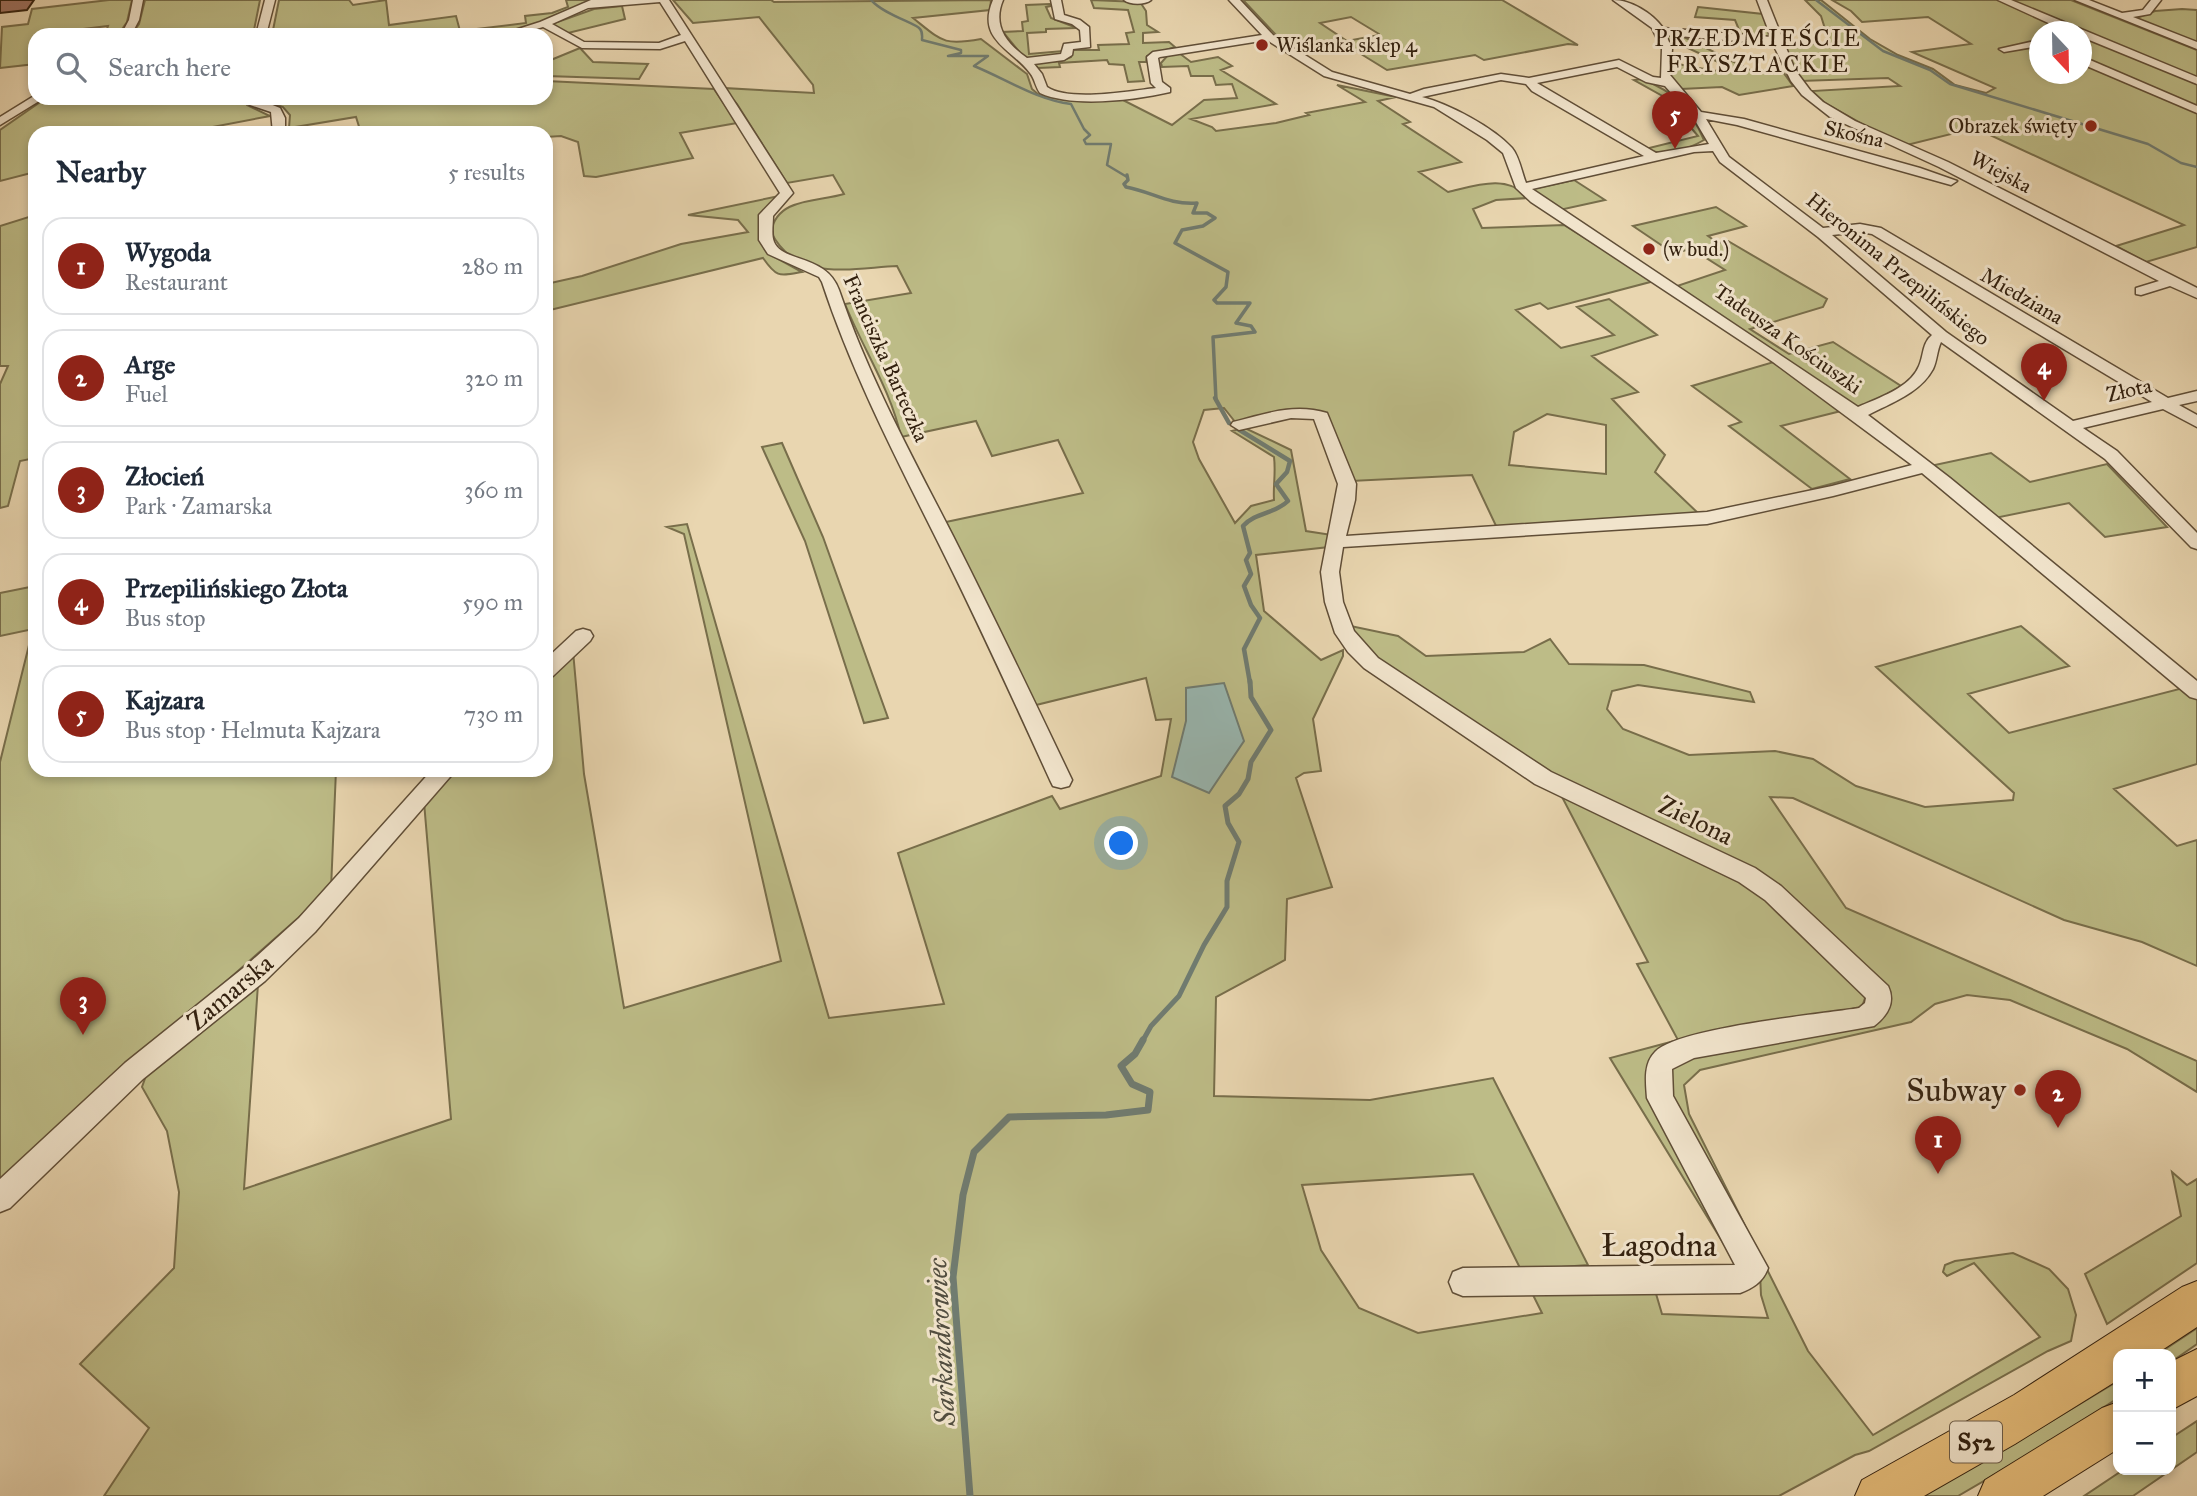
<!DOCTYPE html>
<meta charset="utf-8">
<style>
body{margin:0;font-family:"IM FELL Great Primer",serif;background:#f6f6f7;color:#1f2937}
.controls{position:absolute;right:21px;bottom:21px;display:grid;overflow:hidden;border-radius:14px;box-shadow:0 4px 10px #0003}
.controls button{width:63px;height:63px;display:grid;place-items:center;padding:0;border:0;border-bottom:2px solid #e0e1e3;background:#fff;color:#1f2937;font:35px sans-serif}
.compass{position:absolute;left:2029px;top:21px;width:63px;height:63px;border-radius:50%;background:#fff;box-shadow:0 4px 10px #0003;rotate:158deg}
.you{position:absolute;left:1122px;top:844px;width:24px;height:24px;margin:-18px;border:5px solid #fff;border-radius:50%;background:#1a73e8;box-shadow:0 0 0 10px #1a73e833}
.badge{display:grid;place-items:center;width:46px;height:46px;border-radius:50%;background:#8f2418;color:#fff;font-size:23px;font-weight:700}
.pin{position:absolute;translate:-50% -58px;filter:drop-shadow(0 2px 4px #0008)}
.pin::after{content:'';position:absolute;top:37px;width:24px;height:21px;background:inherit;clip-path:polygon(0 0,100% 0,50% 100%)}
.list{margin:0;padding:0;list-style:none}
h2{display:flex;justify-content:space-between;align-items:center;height:91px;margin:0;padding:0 28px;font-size:30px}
h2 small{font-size:23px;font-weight:400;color:#747a83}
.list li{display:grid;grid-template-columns:46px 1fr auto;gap:21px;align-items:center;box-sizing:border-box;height:98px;margin:0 14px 14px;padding:0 14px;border:2px solid #e0e1e3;border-radius:21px}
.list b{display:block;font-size:26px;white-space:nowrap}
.list p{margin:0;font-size:23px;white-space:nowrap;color:#747a83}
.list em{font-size:23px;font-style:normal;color:#747a83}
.icon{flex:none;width:38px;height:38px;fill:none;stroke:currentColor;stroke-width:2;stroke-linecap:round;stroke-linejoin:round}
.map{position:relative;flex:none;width:2197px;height:1496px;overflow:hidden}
.search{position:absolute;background:#fff;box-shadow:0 4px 10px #0003;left:28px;top:28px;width:525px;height:77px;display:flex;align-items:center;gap:18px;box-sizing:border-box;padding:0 24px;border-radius:21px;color:#747a83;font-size:26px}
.panel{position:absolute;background:#fff;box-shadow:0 4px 10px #0003;left:28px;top:126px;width:525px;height:651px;border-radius:21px}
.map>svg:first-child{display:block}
</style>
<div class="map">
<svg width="2197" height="1496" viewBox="0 0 2197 1496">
<rect width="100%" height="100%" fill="#e9d6b0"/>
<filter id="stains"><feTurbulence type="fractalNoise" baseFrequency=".00286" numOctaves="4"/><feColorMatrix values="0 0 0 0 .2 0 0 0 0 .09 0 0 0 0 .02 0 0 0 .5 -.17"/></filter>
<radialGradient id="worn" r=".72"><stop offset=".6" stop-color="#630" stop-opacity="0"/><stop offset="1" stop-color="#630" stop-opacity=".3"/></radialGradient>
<g fill="#bdbc87" stroke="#786e4b" stroke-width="2" fill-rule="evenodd">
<path d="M109 0H132L127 22 118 35H105L108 26 35 35V64L0 68 2 27 28 24 32 9Z"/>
<path d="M145 0H260L253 35H131L139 24Z"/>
<path d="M279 0H349L353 5 386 0 389 25 456 16 460 31 526 23 525 16 552 13 568 7 566 0H621L593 1 543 22 498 35H272Z"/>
<path d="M673 0H771L774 2 991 0 990 10 913 18C942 41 943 46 981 39L1027 74 1032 89 1039 95 1054 98 1121 99 1172 125 1204 100 1237 98 1232 84 1216 85 1213 76H1191L1188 66 1162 67 1161 63 1168 55 1179 53 1191 62 1218 57 1232 66 1221 70 1276 104 1191 119 1212 127 1216 131 1276 123 1309 115 1306 113 1365 102 1337 85 1396 97 1378 101 1410 122 1403 124 1461 162 1419 172 1448 192C1474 186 1508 173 1528 198L1496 200 1473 209 1482 228 1564 225 1654 281 1548 309 1540 303 1516 310 1561 348 1614 335 1577 307 1609 299 1657 335 1592 356 1638 392 1612 399 1665 455 1655 472 1700 515 1497 528 1472 475 1351 481C1345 466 1335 431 1327 419 1313 400 1256 419 1236 423L1224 408 1204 410 1193 442 1199 459 1235 523 1251 506 1274 500C1273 485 1276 473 1274 457L1232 431 1245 428 1291 450 1306 531 1332 535 1329 547 1256 555 1264 611 1321 660 1343 650V656L1313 719 1321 771 1304 773 1296 778 1332 887 1287 899 1285 960 1216 997 1214 1096 1370 1100 1493 1078 1588 1265 1521 1270 1473 1174 1302 1185 1321 1250 1359 1308 1418 1333 1542 1313 1531 1291 1654 1287 1662 1314 1768 1318 1761 1295 1760 1273 1669 1102 1666 1075 1676 1061 1889 1000 1765 878 1544 773 1375 661 1346 625 1398 636 1426 656 1524 652 1550 639 1569 664 1644 665 1750 692 1754 702 1638 685 1612 691 1607 709 1623 729 1689 755 1775 751 1813 759 1856 786 1925 807 2013 800 2014 793 1876 667 2021 626 2069 666 1968 694 2009 733 2183 688 2197 699V764L2114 789 2177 846 2197 840V966L2142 942 2064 920 1793 798 1770 797 1846 908 2197 1061V1092L2127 1049 2010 1000 1967 995 1935 1004 1911 1022 1700 1070 1684 1085 1689 1114 1808 1351 1873 1435 2040 1337 1974 1263 1947 1276 1943 1272 1945 1265 1955 1261 2013 1253 2049 1269 2068 1289 2076 1315 2071 1341 2048 1351 1869 1451 1855 1455 1779 1496H104L149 1428 80 1364 174 1268 179 1192 167 1131 142 1087 148 1070 258 984 244 1189 451 1119 424 802 451 770H546V676L573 651 584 774 624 1008 781 961 684 534 667 527 687 524 829 1018 944 1004 898 853 1052 796 1060 809 1161 776 1171 719 1156 720 1146 678 1036 705 946 522 1083 493 1058 440 992 456 976 421 901 437C891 390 863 349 845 304L911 293 897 266C851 268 796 283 771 232 777 197 818 202 844 194L833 175 787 183 737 104 723 88 814 93 813 85 759 17 693 23ZM1547 414 1606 425V474L1509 465 1514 432Z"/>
<path d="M1091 0 1140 2 1146 11 1147 25 1158 32 1143 33V43L1169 42 1175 47 1147 56 1146 62H1139L1144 81 1128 82 1124 65 1109 64 1107 60 1059 63 1060 67 1038 68 1033 63 1061 61 1071 57 1072 50H1099L1098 45 1129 44 1126 33 1134 32 1128 10 1094 8Z"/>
<path d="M1243 0H1502L1578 45 1568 44 1484 60 1475 55 1387 70 1348 46 1304 54 1277 36ZM1351 17 1379 34V35L1347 41 1320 23Z"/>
<path d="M1805 0H1821L1870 39 1898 55 1933 69 1955 85 1986 93 1995 88 1912 52 1971 44 1928 17 1862 22 1851 11 1832 0H2071L2197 50V247L2146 262 2116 246 2184 225 1975 128 1907 145 1875 131 1825 103 1812 91 1900 86 1888 78 1800 81 1779 41 1830 45 1821 16ZM2039 32H2082V74H2039Z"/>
<path d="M1050 4 1051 6 1046 7 1051 18 1077 28 1046 29V32L1027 33 1029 54 1063 51 1064 55 1025 59 1003 32 1023 31 1022 22 1028 21 1026 5Z"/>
<path d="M622 6 625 19 564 34 549 25 594 9Z"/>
<path d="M1698 7 1763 14 1770 39 1742 37 1735 20 1695 17Z"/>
<path d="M2182 9 2197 10V42L2134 19 2155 11Z"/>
<path d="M1664 33 1678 34 1750 70 1783 72 1793 86 1739 95 1722 87 1681 89 1669 75 1667 62 1715 71 1729 67 1688 48 1669 47Z"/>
<path d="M580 48 593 62 648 64 639 79 546 76V62Z"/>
<path d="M1642 79C1676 93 1689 106 1704 140 1687 150 1663 157 1645 149L1698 136 1666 98 1634 80Z"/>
<path d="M546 81 714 89 737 123 680 133 693 158 596 177 584 176 578 142 561 136 546 137V133H361L356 117 289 128 290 115 283 107 257 98H546Z"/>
<path d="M46 98H244L247 105 270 116 181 133H35V172L0 181V130Z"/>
<path d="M1574 180 1605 200 1555 211 1533 194 1532 189Z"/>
<path d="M784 195 767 219 769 254 802 272C779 276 777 278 763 258L546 311V284L582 276 681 244 748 232 738 220 688 215Z"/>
<path d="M1716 207 1746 226 1708 236 1718 243 1728 241 1827 299 1823 307 1750 329 1789 354 1833 342 1901 386 1864 407 1850 406 1677 286 1725 270 1692 249 1673 253 1633 226Z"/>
<path d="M35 215V458L20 461 8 506 0 508V384L8 366H0V226Z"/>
<path d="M1777 361 1845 410 1781 426 1850 479 1812 489 1729 426 1741 422 1692 386Z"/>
<path d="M782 443 823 537 888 718 864 723 805 541 762 447Z"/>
<path d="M1991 453 2030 482 2107 464 2167 527 2105 537 2069 503 1995 518 1930 466Z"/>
<path d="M35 586V770H336L331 889 0 1181V762L33 629 0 636V593Z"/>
<path d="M1561 795 1774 899 1867 992 1862 1007 1679 1041 1657 1058 1733 1259 1610 1058 1678 1040 1637 964 1648 962Z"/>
<path d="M2172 1172 2187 1185 2197 1179V1263L2107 1324 2085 1274 2181 1216Z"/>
<path d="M2197 1328V1344L2171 1362V1354H2158Z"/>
<path d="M2118 1381V1398L2053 1440 2048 1441 2049 1443 1958 1496H1919L2015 1443Z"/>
<path d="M2197 1421V1452L2133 1496H2084L2123 1470H2171V1438Z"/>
</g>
<path fill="#99b8b2" stroke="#707c71" stroke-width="2" d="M1224 683 1244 741 1209 793 1172 777 1186 721V688Z"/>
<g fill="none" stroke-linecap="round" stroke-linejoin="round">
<g stroke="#707c71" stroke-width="2.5">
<path d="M871 0C884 15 916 23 920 29 923 32 922 36 922 40L961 50V53L948 56H988L974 66C1006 79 1037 100 1071 104L1084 129 1090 135 1084 140 1086 144H1111L1107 165 1127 177"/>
<path d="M1816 0 1883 51 1930 70 1950 84 2148 144 2181 163 2197 167"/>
</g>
<path stroke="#707c71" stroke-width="3.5" d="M1127 175 1128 180 1124 184 1126 187C1153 192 1168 205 1197 203L1193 213H1207L1215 218 1203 226 1182 230 1175 243 1228 272 1226 287 1214 300 1217 303H1250L1236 323 1251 326 1255 332 1213 337 1216 400"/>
<g stroke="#707c71" stroke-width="4.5">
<path d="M1215 398 1229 423"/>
<path d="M1238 429 1290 461 1287 472 1276 484 1288 501C1275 514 1256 512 1243 526L1250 553 1246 560 1251 574 1244 586 1251 605 1260 618 1244 649 1250 683"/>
</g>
<path stroke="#707c71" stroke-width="5" d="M1142 1042 1151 1026 1179 996 1204 945 1227 907V881L1239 842 1228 823 1225 806 1239 794 1248 779 1251 762 1271 730 1251 697 1250 681"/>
<path stroke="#707c71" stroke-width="7" d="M970 1496 953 1277 963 1195 974 1152 1009 1117 1106 1115 1148 1110 1150 1092 1132 1084 1121 1066 1135 1054 1143 1040"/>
<defs>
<g id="minor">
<path d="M133 0H143L139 20 131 35H121L129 20Z"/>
<path d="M265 0H275L266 35H256Z"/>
<path d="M591 0H669L793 193 773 216C773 224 771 235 774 242 783 263 826 254 839 290 868 376 912 456 953 536 994 617 1033 698 1072 780L1069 786 1061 788 1053 786 1050 780C1014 701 978 622 939 544 896 458 852 373 822 282L819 277 768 254 759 240V215L780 193 685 41 660 49 582 48 543 27 516 35H499L540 22ZM660 2 681 35 659 43 584 42 552 24 588 8Z"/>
<path d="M993 0H1003C992 26 1007 44 1027 58L1061 54 1064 44 1081 42 1080 30 1072 24 1055 19 1051 0H1061L1064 15 1080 20 1089 27 1090 47 1073 49 1072 55 1064 60 1034 64 1042 74 1047 87C1069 102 1130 91 1156 88L1151 83 1147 57 1153 52 1262 35 1229 0H1240L1273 35 1332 72 1410 94 1424 89 1501 74 1529 78 1619 60 1653 77 1661 78 1662 49 1652 28 1613 0C1631 0 1652 13 1663 28L1771 37 1757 0H1767L1795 70 1810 90 1823 102 1855 121 1948 162 2197 288V298L2170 286 2141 295 2136 294V288L2159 281 1939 167 1830 117 1802 95 1791 81 1773 44 1666 35 1672 49 1670 75 1701 112 1744 119 1920 168 1957 181 1951 185 1737 125 1706 119 1729 157 1823 228 1860 224 1881 228 2168 398 2197 391V401L2179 405 2197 415V427L2163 409 2083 428 2117 451 2197 533V549L2191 547 2105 459 1941 342C1937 350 1937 361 1933 369 1920 393 1891 403 1868 415L1950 478 2197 681V699L2190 697 1922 473 1833 496 1707 524 1343 547 1339 572 1343 602 1354 631 1378 658 1551 772 1755 868 1781 886 1888 986C1896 1003 1887 1016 1874 1026L1694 1058 1672 1069 1673 1096 1768 1268C1763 1282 1753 1288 1740 1293L1463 1296 1453 1292 1449 1282 1453 1272 1463 1268 1735 1265 1647 1098C1646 1083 1643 1064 1655 1052 1676 1028 1822 1014 1859 1008L1865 1003 1866 998 1765 900 1739 882 1535 784 1364 668 1348 652 1335 633 1325 602 1321 572 1338 484 1314 419 1291 418 1239 430 1231 425 1233 422C1265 414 1294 403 1327 413L1356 484 1355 500 1346 536 1707 512 1832 486 1912 465 1773 362 1531 202 1516 188 1503 153 1487 140 1434 107 1324 76 1267 40 1160 57 1158 58 1162 82 1170 88V92C1135 100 1073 108 1040 93 1035 86 1035 79 1030 73 1012 49 976 40 993 0ZM1617 67 1646 82 1665 86 1693 117 1709 144 1656 153 1537 83ZM1501 80 1526 84 1532 91 1644 156 1526 183C1522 173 1519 156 1512 148 1493 127 1449 104 1422 97ZM1713 151 1720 162 1818 237 1932 335C1922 343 1924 355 1919 366 1910 388 1878 398 1858 407L1532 189 1694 152ZM1860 232 1872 234 2152 402 2073 421 1946 332 1832 235Z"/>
<path d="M1124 0H1151C1145 5 1130 5 1124 0Z"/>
<path d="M1998 0H2011L2197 77V84L2082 37V32H2068Z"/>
<path d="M2075 0H2089L2122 13 2143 10 2151 0H2161L2150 14 2133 17 2197 42V49Z"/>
<path d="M2039 40V46L2004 52 1999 49Z"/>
<path d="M2082 60H2090L2197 106V113L2082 64Z"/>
<path d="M34 96 44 98 0 125V117Z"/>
<path d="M243 98H255L280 108 285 118V133H273L271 112 250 105Z"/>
<path d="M583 629 590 631 593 636 590 641 553 676 546 678V659L576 631Z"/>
<path d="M432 770H456L315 932 265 981 143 1079 10 1208 0 1212V1179L125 1063 247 965 299 918Z"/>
</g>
<g id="highway">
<path d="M2197 1281V1327L2156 1354H2118V1380L2015 1444 1924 1496H1855L1862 1480 2014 1395 2182 1287Z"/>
<path d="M2197 1349V1396L2171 1410V1362Z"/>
<path d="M2118 1402V1449L2043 1496H1978L1985 1480 2102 1408Z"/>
</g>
</defs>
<use href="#minor" stroke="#604e37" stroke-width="3"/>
<use href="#highway" stroke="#33210f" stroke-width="2"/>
<use href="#minor" fill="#f1e4cc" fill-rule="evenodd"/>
<use href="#highway" fill="#e4bb78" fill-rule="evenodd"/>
</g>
<path fill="#9f7261" stroke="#33210f" stroke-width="2" d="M0 0H34L27 10 0 13Z"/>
<g fill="#8f2418" stroke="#f1e4cc" stroke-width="2.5">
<circle cx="1262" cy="45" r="7"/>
<circle cx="2091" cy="126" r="7"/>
<circle cx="1649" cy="249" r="7"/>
<circle cx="2020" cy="1090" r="7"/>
</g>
<g text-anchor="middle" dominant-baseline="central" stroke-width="6" stroke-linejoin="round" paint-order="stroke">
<g font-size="21" fill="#33210f" stroke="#f1e4cc" text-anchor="start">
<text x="1276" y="45">Wiślanka sklep 4</text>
<text x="2077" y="126" text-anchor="end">Obrazek święty</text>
<text x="1663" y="249">(w bud.)</text>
</g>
<g font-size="21" fill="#33210f" stroke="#f1e4cc">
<text transform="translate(1854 134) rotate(13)">Skośna</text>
<text transform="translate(2001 172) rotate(28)">Wiejska</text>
<text transform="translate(1898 269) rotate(39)">Hieronima Przepilińskiego</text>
<text transform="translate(2022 296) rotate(30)">Miedziana</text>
<text transform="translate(1788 339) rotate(35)">Tadeusza Kościuszki</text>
<text transform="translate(886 358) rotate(66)">Franciszka Barteczka</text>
<text transform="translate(2129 390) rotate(-13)">Złota</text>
</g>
<g font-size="23" letter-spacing="2" fill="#33210f" stroke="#f1e4cc">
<text x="1758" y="38">PRZEDMIEŚCIE<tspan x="1758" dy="26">FRYSZTACKIE</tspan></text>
</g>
<rect fill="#f1e4cc" stroke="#6c5c48" stroke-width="2" x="1950" y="1421.5" width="52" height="41" rx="5"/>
<g font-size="24" font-weight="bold" fill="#33210f">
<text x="1976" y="1442">S52</text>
</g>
<g font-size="26" fill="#33210f" stroke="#f1e4cc">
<text transform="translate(1696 820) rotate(26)">Zielona</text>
<text transform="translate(230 992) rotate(-40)">Zamarska</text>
</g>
<g font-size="28" font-style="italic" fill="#524e40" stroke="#f1e4cc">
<text transform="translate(941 1342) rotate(-93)">Sarkandrowiec</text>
</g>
<g font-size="32" fill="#33210f" stroke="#f1e4cc" text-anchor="end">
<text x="2006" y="1090">Subway</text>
</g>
<g font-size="32" fill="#33210f" stroke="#f1e4cc">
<text x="1659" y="1245">Łagodna</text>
</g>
</g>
<rect width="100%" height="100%" filter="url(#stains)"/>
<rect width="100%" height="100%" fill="url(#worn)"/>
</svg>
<div class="controls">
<button>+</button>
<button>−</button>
</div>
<svg class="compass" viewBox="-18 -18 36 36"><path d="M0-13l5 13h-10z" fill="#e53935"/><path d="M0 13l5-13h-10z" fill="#747a83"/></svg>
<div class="you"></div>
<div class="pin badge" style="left:1938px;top:1174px">1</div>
<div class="pin badge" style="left:2058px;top:1128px">2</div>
<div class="pin badge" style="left:83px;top:1035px">3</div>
<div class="pin badge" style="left:2044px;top:401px">4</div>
<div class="pin badge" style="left:1675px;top:149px">5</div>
<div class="search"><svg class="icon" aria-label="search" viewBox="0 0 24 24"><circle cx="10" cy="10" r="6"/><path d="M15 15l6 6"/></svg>Search here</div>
<section class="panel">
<h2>Nearby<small>5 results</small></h2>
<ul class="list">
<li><span class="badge">1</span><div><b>Wygoda</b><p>Restaurant</p></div><em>280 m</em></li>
<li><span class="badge">2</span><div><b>Arge</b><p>Fuel</p></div><em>320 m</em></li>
<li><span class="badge">3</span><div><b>Złocień</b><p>Park · Zamarska</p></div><em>360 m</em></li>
<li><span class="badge">4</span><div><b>Przepilińskiego Złota</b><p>Bus stop</p></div><em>590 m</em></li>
<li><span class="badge">5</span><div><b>Kajzara</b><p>Bus stop · Helmuta Kajzara</p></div><em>730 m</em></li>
</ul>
</section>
</div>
